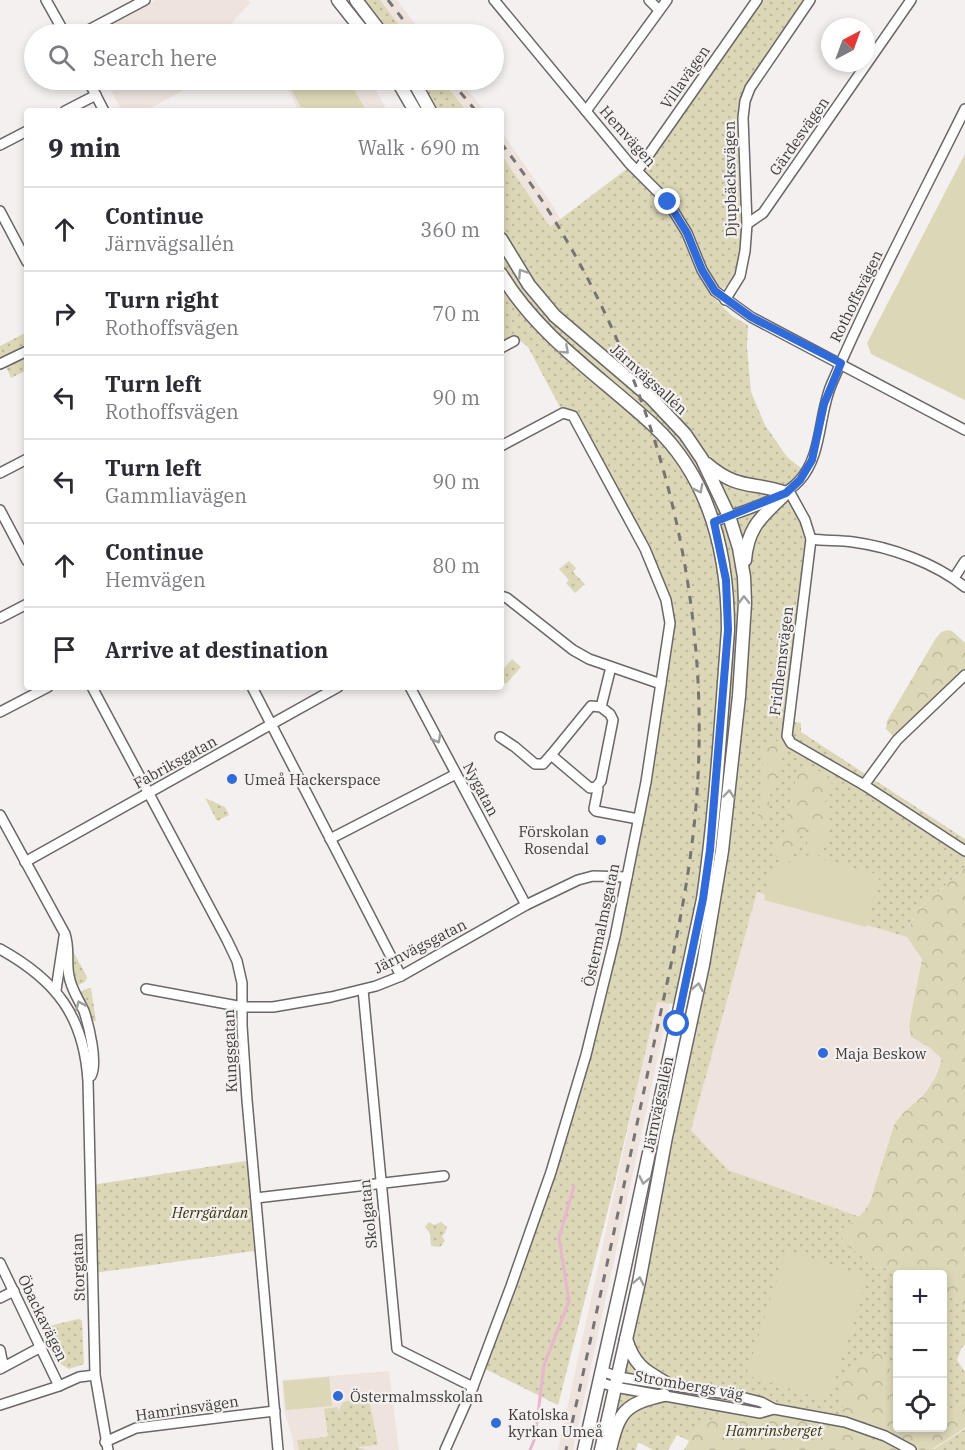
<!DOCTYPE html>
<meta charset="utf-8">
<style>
body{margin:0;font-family:"IBM Plex Serif",serif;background:#f2f2f3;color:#2b2b33}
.controls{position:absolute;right:18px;bottom:18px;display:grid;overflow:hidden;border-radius:6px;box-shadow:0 3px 9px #0003}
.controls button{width:54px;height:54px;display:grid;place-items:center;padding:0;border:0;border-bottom:2px solid #e1e1e2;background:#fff;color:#2b2b33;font:30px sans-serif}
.compass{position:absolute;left:821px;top:18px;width:54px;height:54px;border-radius:50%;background:#fff;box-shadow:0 3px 9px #0003;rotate:41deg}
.stop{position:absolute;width:18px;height:18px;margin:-14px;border:4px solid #306bd9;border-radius:50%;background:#fff}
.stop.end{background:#306bd9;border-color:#fff;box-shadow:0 2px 6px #0008}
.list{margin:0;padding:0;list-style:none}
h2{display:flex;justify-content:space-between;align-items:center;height:78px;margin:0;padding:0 24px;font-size:26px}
h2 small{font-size:20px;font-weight:400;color:#7c7c81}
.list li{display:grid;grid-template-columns:39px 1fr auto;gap:18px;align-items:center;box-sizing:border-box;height:84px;padding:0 24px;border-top:2px solid #e1e1e2}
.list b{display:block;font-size:22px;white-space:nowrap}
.list p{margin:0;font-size:20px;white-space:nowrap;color:#7c7c81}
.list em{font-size:20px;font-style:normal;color:#7c7c81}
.icon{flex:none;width:33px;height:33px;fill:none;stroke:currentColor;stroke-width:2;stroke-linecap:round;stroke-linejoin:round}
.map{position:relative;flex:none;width:965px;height:1450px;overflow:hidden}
.search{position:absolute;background:#fff;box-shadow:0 3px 9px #0003;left:24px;top:24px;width:480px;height:66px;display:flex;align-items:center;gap:15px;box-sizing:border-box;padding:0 21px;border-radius:33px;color:#7c7c81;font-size:22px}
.panel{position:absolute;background:#fff;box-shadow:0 3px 9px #0003;left:24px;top:108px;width:480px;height:582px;border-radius:6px}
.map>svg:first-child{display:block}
</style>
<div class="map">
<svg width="965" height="1450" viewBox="0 0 965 1450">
<defs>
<pattern id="grass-dots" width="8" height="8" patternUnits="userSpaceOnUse" patternTransform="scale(1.5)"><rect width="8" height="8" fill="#dbd7b7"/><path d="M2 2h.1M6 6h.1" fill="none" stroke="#bdb99e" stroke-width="1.8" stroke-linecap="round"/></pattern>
<pattern id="forest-crowns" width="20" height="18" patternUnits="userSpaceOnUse" patternTransform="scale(1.5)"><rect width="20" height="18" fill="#dbd7b7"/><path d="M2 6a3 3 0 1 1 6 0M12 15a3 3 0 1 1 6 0" fill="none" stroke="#bdb99e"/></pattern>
</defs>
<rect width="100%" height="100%" fill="#f4f0ef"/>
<g fill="#eee3dd">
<path d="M155 0H248L250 3 226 29 216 34H91Z"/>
<path d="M380 0H397L423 34H406Z"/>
<path d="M105 80H203L145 111H122Z"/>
<path d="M283 80H370L387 111H299Z"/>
<path d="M441 80H459L485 111H467Z"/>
<path d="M501 131 551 203 590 269 618 325 647 398 664 450 685 531 696 594 704 674 706 715 705 790 692 900 573 1450H558L670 938 683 869 691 789 692 716 690 675 676 557 661 490 643 429 614 353 589 297 560 244 501 155Z"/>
<path d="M757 891 907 937 922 959 909 1025 911 1037 929 1047 942 1059 931 1085 925 1093 898 1118 894 1125 870 1202 860 1217 728 1170 691 1130Z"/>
<path d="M389 1371 399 1450H294L292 1436 284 1411 282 1380Z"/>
</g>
<g fill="url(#grass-dots)">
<path d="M356 0H380L406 34H382Z"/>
<path d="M762 0H806L747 86 740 117 741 249 736 274 729 284 712 296 732 316 748 325 747 347 751 392 765 425 787 457 806 472 789 491 811 539 789 721 801 723V732L965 839V868L915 912 907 937 757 892 691 1130 728 1170 860 1217 852 1224 837 1231 844 1236 841 1243 860 1254 872 1267 885 1268 897 1277V1377L888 1366 879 1351 842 1398 845 1422 734 1408 707 1422 695 1431 689 1441 677 1435 668 1450H653L638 1442 636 1450H601L694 1006 657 1002 613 1190 558 1405 481 1367 551 1172 615 937 665 661 666 600 577 421 563 413 528 347 522 342 514 341 504 347 501 341V154L550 227 628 168 638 177Z"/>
<path d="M413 80H441L467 111H430Z"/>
<path d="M27 332V345L0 359V346Z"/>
<path d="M27 356V370L11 378 6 367Z"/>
<path d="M569 561 576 568 573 572 585 584 575 593 566 583 569 580 559 569Z"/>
<path d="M512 659 521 667 506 684 501 680V672Z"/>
<path d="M205 798 225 807 229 815 217 821Z"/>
<path d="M73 951 87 977 85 982 76 986 72 971Z"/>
<path d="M89 988H91L96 1021H92L79 992Z"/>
<path d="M252 1160 261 1250 94 1273 92 1185Z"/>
<path d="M429 1222 434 1225 441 1222 447 1227 445 1233 442 1236 445 1241 440 1247 431 1246 430 1233 425 1227Z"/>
<path d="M942 1296 952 1298 965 1306V1344L961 1349 957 1360 965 1372V1400L954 1410 943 1405Z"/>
<path d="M78 1319 82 1320 84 1364 69 1369 55 1361 43 1331 49 1326Z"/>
<path d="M368 1394 378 1445 358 1447 354 1440 357 1447 366 1450H299L297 1440 326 1437 328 1435 324 1409 337 1407 339 1411 342 1403Z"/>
<path d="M965 1429V1450H931L934 1449Z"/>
</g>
<g fill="url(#forest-crowns)">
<path d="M948 630 952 631 965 643V675L897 740 886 729 887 721 936 638 941 632Z"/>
<path d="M780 740 787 744 771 790 768 814 760 825H756L763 790 761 783 763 752 773 743Z"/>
<path d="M810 766 832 778 831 791 824 804 828 816 823 823H811L798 840 792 860 784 864 774 854 777 844 786 829 788 808 797 776Z"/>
<path d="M965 868V1306L952 1298 943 1296 942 1274H898L897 1277 885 1268 872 1267 860 1254 841 1243 844 1236 836 1231C852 1226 862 1216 870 1202L894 1125C902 1111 915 1104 925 1093 933 1084 938 1071 942 1059L929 1047 911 1037 909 1025 922 959 907 937 915 912Z"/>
<path d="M879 1351 888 1366 897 1377 898 1428H942L943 1405 954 1410 965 1400V1428L931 1450H684L695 1431 707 1422 734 1408 774 1409 845 1421C843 1410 839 1394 842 1382 847 1367 865 1355 879 1351Z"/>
</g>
<g fill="#dbd7b7">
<path d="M286 80H349L366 111H303Z"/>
<path d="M965 154V400L871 354 867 343Z"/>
<path d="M813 818 831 823 822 856 805 852Z"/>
<path d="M798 853 880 875 866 927 764 900 774 862 794 867 793 871Z"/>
<path d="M786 1251 867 1277 828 1401 746 1375Z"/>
<path d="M329 1377 332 1406 286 1410 283 1381Z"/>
</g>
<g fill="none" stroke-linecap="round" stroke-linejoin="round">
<path stroke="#e9b6cf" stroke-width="3" d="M530 1450 535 1438 544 1365 569 1301 559 1238 574 1186"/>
<defs>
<g id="minor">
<path d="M46 0 65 34"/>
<path d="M494 0 629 163 668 202 687 233 702 270 715 291 751 317 965 430"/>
<path d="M649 0 659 10"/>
<path d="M81 34 145 0"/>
<path d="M88 80 104 111"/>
<path d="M65 111 96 95"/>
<path d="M586 111 667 0"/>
<path d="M0 145 27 131"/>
<path d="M638 170 757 0"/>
<path d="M0 211 27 262"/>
<path d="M747 224 763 213 911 0"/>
<path d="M725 300 740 276 745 251 747 224 743 118 745 101 750 88 810 0"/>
<path d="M501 348 514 341"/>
<path d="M0 364 27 351"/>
<path d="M0 473 27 459"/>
<path d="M789 491 805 520 811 539 787 736 791 743 864 785 965 851"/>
<path d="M0 510 27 561"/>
<path d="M714 522C740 511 781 501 799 481 823 455 818 414 832 383 872 290 920 200 965 109"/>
<path d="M811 539C825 541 839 540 853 542 891 547 935 563 965 587"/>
<path d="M954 578 965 561"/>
<path d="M501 596 507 598 573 650 589 659 661 684"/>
<path d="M0 618 27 604"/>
<path d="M92 687 227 940 237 961 242 983V1026L247 1100 278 1450"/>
<path d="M252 687 401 976"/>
<path d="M410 687 526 905"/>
<path d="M601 707 610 714 613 720 601 781 596 787 590 788 551 755 591 706 601 707 611 667"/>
<path d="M0 712 48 687"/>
<path d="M500 737 515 747 535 764H543L551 755"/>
<path d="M864 785 897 740 965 675"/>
<path d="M596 787 598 789 594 809 596 811 638 819"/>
<path d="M0 815 65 934C70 949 66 962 69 976 71 989 79 1000 84 1011 89 1026 98 1063 91 1076"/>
<path d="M330 839 456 774"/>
<path d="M25 862 338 687"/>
<path d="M0 949C56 980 84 1016 88 1081L95 1375 108 1450"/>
<path d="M146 989 243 1007H273L331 997 376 986 401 976 526 905 578 880 593 876 627 877"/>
<path d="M56 990 64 937"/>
<path d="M363 990 397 1349 473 1387"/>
<path d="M256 1198 444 1176"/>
<path d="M0 1263 59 1386"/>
<path d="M0 1298 14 1291"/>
<path d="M0 1350 2 1360 5 1366"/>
<path d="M0 1369 41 1347"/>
<path d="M602 1371 618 1377 733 1395 761 1402 774 1409 845 1422 885 1436 911 1450"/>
<path d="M599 1382 615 1387 760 1413 774 1409"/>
<path d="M0 1405 59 1386 79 1377 95 1375"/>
<path d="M105 1442 136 1428 275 1411"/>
<path d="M445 1450 473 1387 511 1286 551 1172 586 1055 615 937 646 782 670 623 666 600 645 549 573 416 563 413 501 446"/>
</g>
<g id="major">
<path d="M338 0 365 34"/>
<path d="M356 0 382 34"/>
<path d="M397 80 415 111"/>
<path d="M413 80 430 111"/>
<path d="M501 239 529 285 555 316 651 398 685 434 702 459 729 516 739 548 744 577 745 603 739 696 722 851 703 965 666 1137 639 1282 601 1450"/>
<path d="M501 274C539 337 600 376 653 425 710 478 728 555 728 630 721 719 716 810 703 899L622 1280 584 1450"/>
<path d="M707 464C739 491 752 481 786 493 763 516 748 525 745 560"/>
<path d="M626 1339C634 1364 643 1370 666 1383"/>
<path d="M610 1450C619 1411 625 1404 664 1395"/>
</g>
</defs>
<use href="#minor" stroke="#6b6766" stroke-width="12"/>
<use href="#major" stroke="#6b6766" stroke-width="15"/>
<use href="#minor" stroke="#fff" stroke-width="9"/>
<use href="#major" stroke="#fff" stroke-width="12"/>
<g stroke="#777574" stroke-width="3" stroke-dasharray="8 8" stroke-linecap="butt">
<path d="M388 0 414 34"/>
<path d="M450 80 476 111"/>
<path d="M501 143C641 324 713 564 697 792 691 884 669 972 650 1062 623 1191 595 1321 566 1450"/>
</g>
</g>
<defs><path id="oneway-chevron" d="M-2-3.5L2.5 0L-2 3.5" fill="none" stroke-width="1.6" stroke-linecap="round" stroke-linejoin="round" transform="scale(1.5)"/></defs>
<g stroke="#9e9e9d">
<use href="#oneway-chevron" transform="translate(522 273) rotate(-124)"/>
<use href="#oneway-chevron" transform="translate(565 350) rotate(42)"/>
<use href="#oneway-chevron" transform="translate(699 489) rotate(63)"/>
<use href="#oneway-chevron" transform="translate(744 600) rotate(-91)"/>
<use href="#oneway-chevron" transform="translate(437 739) rotate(62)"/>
<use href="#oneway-chevron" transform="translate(729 794) rotate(-85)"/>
<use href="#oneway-chevron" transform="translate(698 987) rotate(-79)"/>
<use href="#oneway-chevron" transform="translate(80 1005) rotate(-114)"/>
<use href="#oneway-chevron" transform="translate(644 1180) rotate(102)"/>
<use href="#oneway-chevron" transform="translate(639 1281) rotate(-78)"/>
</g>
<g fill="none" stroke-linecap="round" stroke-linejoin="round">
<path stroke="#306bd9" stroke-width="8" d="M668 202 687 233 702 270 715 291 751 317 841 363 824 404 812 460 800 480 786 493 714 522 726 580 728 630 710 850 703 899 677 1024"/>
</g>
<g fill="#306bd9" stroke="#f4f0ef" stroke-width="2">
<circle cx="232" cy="779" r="6"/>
<circle cx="601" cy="840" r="6"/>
<circle cx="823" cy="1053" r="6"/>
<circle cx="338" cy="1396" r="6"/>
<circle cx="496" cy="1423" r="6"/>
</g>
<g text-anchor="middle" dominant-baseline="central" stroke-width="4.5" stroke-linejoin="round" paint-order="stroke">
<g font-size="15" fill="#3d3c3b" stroke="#f4f0ef">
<text transform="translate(685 77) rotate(-55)">Villavägen</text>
<text transform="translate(628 136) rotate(48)">Hemvägen</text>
<text transform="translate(799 136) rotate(-55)">Gärdesvägen</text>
<text transform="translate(730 179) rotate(-91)">Djupbäcksvägen</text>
<text transform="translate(856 296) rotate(-64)">Rothoffsvägen</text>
<text transform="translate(649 379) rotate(42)">Järnvägsallén</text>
<text transform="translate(781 661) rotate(-83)">Fridhemsvägen</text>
<text transform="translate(175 762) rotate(-29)">Fabriksgatan</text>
<text transform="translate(481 789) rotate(62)">Nygatan</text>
<text transform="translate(601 925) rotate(-78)">Östermalmsgatan</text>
<text transform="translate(420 946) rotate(-27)">Järnvägsgatan</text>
<text transform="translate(230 1051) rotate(-92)">Kungsgatan</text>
<text transform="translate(658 1104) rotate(-78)">Järnvägsallén</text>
<text transform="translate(368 1214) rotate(-96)">Skolgatan</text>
<text transform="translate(78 1267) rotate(-92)">Storgatan</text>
<text transform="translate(43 1318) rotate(64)">Öbackavägen</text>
<text transform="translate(689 1385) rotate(10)">Strombergs väg</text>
<text transform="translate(187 1408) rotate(-8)">Hamrinsvägen</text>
</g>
<g font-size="15" fill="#3d3c3b" stroke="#f4f0ef" text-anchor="start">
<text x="244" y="779">Umeå Hackerspace</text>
<text x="589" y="831" text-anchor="end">Förskolan<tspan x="589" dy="17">Rosendal</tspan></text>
<text x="835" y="1053">Maja Beskow</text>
<text x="350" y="1396">Östermalmsskolan</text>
<text x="508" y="1414">Katolska<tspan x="508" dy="17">kyrkan Umeå</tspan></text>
</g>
<g font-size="15" font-style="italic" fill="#3b360c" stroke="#f4f0ef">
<text x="210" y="1212">Herrgärdan</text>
<text x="774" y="1430">Hamrinsberget</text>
</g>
</g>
</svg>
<div class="controls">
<button>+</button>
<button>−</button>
<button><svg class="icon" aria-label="locate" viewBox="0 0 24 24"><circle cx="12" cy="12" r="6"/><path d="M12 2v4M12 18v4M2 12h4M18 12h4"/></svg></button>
</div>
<svg class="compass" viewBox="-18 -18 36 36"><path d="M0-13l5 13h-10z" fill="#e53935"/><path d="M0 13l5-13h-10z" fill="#7c7c81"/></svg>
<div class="stop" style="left:677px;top:1024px"></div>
<div class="stop end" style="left:668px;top:202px"></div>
<div class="search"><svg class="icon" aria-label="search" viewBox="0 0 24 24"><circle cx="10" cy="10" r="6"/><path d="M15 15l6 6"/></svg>Search here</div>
<section class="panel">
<h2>9 min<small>Walk · 690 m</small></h2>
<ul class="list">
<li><svg class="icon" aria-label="ahead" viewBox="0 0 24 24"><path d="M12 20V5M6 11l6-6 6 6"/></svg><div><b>Continue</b><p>Järnvägsallén</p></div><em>360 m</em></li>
<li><svg class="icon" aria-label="right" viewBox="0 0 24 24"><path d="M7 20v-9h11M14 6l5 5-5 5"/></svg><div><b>Turn right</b><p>Rothoffsvägen</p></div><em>70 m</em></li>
<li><svg class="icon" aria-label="left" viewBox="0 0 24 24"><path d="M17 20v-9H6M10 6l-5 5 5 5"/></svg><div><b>Turn left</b><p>Rothoffsvägen</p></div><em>90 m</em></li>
<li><svg class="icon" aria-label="left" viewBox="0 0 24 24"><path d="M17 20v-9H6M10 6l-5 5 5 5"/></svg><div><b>Turn left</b><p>Gammliavägen</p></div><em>90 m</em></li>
<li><svg class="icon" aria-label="ahead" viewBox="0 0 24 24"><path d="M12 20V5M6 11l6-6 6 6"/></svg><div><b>Continue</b><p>Hemvägen</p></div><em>80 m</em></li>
<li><svg class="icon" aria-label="arrive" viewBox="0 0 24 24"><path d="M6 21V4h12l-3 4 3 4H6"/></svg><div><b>Arrive at destination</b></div></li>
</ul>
</section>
</div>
